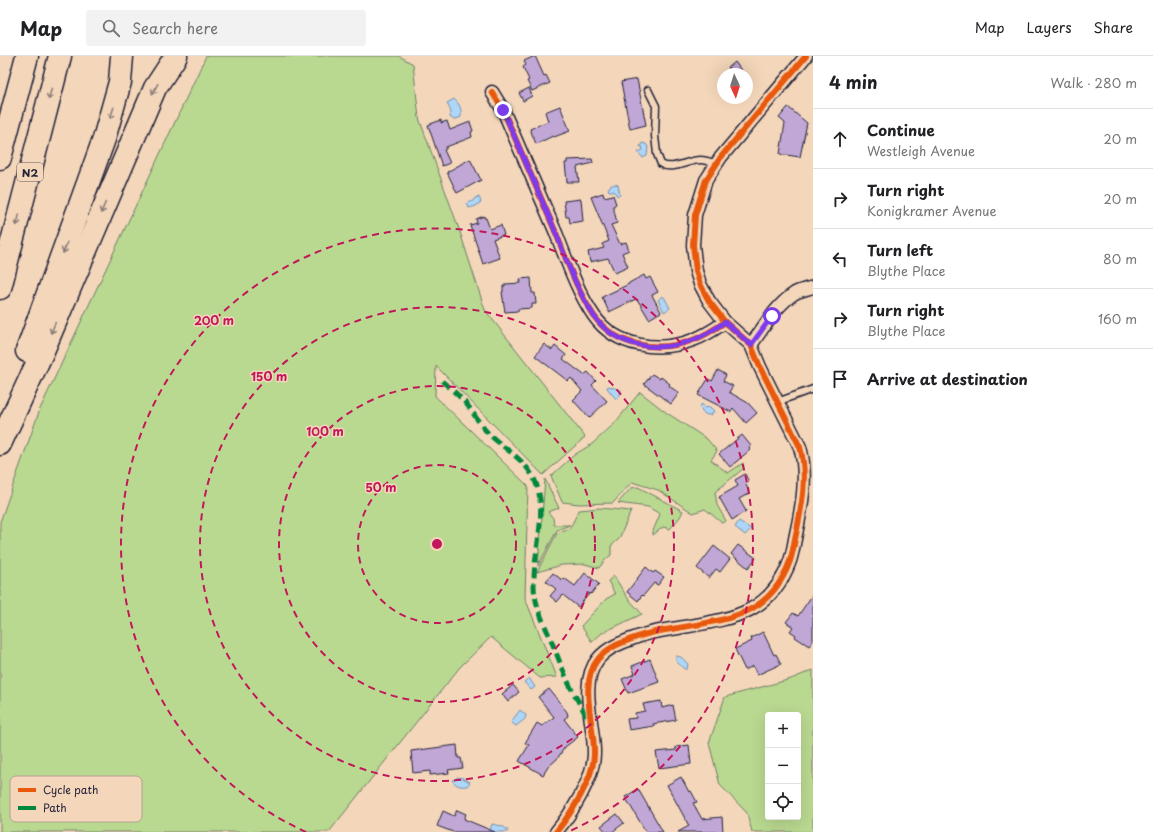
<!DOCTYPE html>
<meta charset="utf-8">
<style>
body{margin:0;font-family:"Playpen Sans",sans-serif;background:#f2f2f2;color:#202124}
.controls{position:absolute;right:12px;bottom:12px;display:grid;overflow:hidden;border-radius:4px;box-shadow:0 4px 16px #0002}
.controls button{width:36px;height:36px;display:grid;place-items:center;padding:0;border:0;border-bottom:1px solid #e0e0e0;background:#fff;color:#202124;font:20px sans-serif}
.compass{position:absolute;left:717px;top:12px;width:36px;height:36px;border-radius:50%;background:#fff;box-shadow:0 4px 16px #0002;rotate:176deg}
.stop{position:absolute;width:12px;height:12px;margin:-9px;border:3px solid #7c3aed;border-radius:50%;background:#fff}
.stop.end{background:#7c3aed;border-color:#fff;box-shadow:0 1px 4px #0008}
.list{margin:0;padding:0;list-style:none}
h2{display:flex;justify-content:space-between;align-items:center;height:52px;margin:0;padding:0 16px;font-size:17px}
h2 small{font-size:13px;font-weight:400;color:#757577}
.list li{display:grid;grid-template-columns:26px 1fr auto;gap:12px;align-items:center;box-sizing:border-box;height:60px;padding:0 16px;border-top:1px solid #e0e0e0}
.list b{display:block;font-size:15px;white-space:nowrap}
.list p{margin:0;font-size:13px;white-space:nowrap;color:#757577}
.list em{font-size:13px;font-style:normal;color:#757577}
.icon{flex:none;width:22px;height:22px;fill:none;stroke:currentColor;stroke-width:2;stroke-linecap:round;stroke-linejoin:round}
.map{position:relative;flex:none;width:813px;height:776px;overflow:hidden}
header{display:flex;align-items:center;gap:24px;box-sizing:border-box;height:56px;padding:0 20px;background:#fff;border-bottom:1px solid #e0e0e0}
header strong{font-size:19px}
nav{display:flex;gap:22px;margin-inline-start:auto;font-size:14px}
.search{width:280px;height:36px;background:#f2f2f2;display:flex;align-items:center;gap:10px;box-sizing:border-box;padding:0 14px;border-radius:4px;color:#757577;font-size:15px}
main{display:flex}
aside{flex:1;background:#fff}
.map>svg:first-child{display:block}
</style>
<header>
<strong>Map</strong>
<div class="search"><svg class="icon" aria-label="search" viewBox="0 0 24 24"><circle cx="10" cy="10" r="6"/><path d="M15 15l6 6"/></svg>Search here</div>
<nav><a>Map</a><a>Layers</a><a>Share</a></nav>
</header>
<main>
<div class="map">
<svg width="813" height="776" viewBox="0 0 813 776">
<rect width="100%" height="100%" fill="#f4d7ba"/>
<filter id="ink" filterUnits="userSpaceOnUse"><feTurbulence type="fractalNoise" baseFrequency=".025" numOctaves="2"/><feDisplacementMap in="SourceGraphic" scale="8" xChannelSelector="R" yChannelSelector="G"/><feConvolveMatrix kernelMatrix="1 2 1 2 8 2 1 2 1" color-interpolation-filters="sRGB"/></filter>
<g filter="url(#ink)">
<g fill="#b9d890" stroke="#6e7d66" fill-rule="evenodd">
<path d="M206 0H399L413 8 419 62 459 173 485 254 585 381 543 419 436 310 435 340 528 430 525 542 557 621 540 622 491 581 460 611 329 776H0V466L40 353Z"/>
<path d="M640 336 667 357 707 383 717 395 711 404 728 417 743 407 744 412 715 436 717 449 726 465 722 467 705 453 693 457 658 434 632 426 613 447 579 448 562 446 551 420 574 399 592 388 614 368Z"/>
<path d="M545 423 559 452 548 456 553 462 554 469H570L557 474 538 510Z"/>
<path d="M638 431 683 455 680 461 670 473 663 471 653 479V475L660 458 648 451 618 447 631 432Z"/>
<path d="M600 452 631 455 619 483 611 490V499L605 504 599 512 585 508 562 509 537 516 557 477 570 472 579 454Z"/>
<path d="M614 520 627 541 642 558 602 577 592 586 581 570 606 543 615 538 608 525Z"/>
<path d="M813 614V776H752L747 757 720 729 709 687 725 641 791 623ZM768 659H798V761H768Z"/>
</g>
<g fill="#add6f8" stroke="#758eac">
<path d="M454 43C460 48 462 54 461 61L454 64 450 61 451 56 447 47Z"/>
<path d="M642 87 646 88 648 91 647 100 643 102 638 96 643 94 642 90 640 91Z"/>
<path d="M615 128 618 129 620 139 617 140 614 135H609L608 133 610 130Z"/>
<path d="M479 141 481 146 476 150 469 152 467 147 473 145 475 142Z"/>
<path d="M662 240 664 241 670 252 664 256 658 244Z"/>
<path d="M608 330 621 334 620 339 616 343 607 332Z"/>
<path d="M702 348 705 352 710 351 714 355 711 359H707L702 356 701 353 699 351Z"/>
<path d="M739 465 751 473 745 479 735 471Z"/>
<path d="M676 600 681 601 688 608 687 613H684L676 605Z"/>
<path d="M529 622 535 631 531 634 524 626Z"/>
<path d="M520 654 526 659 525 663 516 670 511 666Z"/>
<path d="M457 721 463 722 470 726 467 730C461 731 456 730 452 724L456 723Z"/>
<path d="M492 768 502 770 508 774 507 776H489Z"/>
</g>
<g fill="#c1a7d5" stroke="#22223b">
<path d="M535 0 544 20 546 19 550 27 532 35 527 25 529 24 523 11 526 9 524 5Z"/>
<path d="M735 6 744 18H733L728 12Z"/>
<path d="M637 23 646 69 630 73 621 26Z"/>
<path d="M529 32 532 40 523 45 519 37Z"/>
<path d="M560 50 570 75 554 81 553 80 536 88 530 73 548 65 545 56Z"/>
<path d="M788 51 807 67 800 101 780 98 785 67 779 62Z"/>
<path d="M441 64V67L447 65 450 74 470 66 473 75 471 76 472 81 446 91V93L444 94 450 107 442 110 428 69Z"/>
<path d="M470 103 481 124 457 137 447 116Z"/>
<path d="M592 103 593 107 577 111 579 126H567L565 107H567V104Z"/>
<path d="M603 137 604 141 613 139 616 148 613 150 617 167 611 169 620 188 626 186 629 194 622 197 628 211 615 217 608 202 590 206 588 196 604 192 602 188 609 185 591 141Z"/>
<path d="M581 143 583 165 570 167 569 161H566L564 145Z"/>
<path d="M484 160V162H486L490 173 501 169 504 179 493 183 500 202 483 208 470 169 477 167 476 163Z"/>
<path d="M644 219 646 223 650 221 658 236 652 239 661 256 649 263 639 246H638L636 243 609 256 602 241 629 228V227Z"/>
<path d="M531 222 532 237H535L536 248H532V252L518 253V255L505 256 502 236H503V230H505V228L521 227 520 223Z"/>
<path d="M544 288 552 294 555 290 566 299 563 303 584 319 588 316 596 325 592 329 607 345 589 362 573 344 582 335 571 322 568 325 535 300Z"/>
<path d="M718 314 726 319 723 325 733 330 729 336 748 347 757 357 746 367 733 352 731 356 698 339 708 323 712 325Z"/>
<path d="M652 318 660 323 661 321 670 328 669 330 679 337 671 348 644 328Z"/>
<path d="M742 379 751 390 749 392 750 394 730 411 719 398Z"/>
<path d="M745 418 749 426 746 429 750 437 739 443 746 455 732 464 719 441 738 430 735 424Z"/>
<path d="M738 489 756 502 748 512 731 498Z"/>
<path d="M714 490 730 503 720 516 716 513 709 522 697 512Z"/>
<path d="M646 511 653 517 655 515 664 521 658 529 654 527 643 540 642 539 638 545 627 536Z"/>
<path d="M553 517 562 524 564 522 575 530 585 517 599 528 591 538 590 537 578 551 563 539 557 546 550 540 556 533 546 525Z"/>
<path d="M813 538V585L809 590 795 581 796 579 790 575 793 571 786 566 793 557 798 560Z"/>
<path d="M763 576 774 599 776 598 781 608 757 619 753 610 745 614 735 593 752 585 751 582Z"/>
<path d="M650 603 659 626 628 637 622 623 635 618 632 610Z"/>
<path d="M513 629 519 636 508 646 502 638Z"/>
<path d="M549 633 567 656 568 660 564 663 578 681 565 691 557 703 548 711 543 719 519 705 529 689 525 687 537 667 542 670 554 661 538 641Z"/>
<path d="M661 645 662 652 673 649 676 664 653 668 654 670 629 674 627 663 636 662 635 657 645 655 643 648Z"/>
<path d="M457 689 458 702H461L463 712 448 714 449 717 430 719V715L413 717 411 695Z"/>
<path d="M689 689 691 708 659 712 656 696 676 694V691Z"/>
<path d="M681 721 689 736 691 735 697 746 693 747 702 763 722 761 723 776H678L689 770 667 729Z"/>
<path d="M638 733 663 776H646L625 741Z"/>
<path d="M457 754 466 758 464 763 495 776H453L437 770 443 755 454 760Z"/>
<path d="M617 758 624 767 612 776H606L601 770Z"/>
</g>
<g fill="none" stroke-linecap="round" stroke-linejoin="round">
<defs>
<g id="lane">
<path d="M648 34 656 50 655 80 657 98 661 108C672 115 688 104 700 104 705 104 711 106 716 108"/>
<path d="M777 346 813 333"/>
</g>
<g id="street">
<path d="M492 36 503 54C521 95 538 136 556 177 567 205 577 235 594 260 616 291 659 297 693 284 704 280 715 273 725 266"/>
<path d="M751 289C764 271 776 249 795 237 801 234 807 233 813 231"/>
<path d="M556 776C571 758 594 722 594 698 595 670 578 628 598 603 608 591 623 586 637 581 650 576 664 574 678 572 729 563 770 560 790 505 793 496 794 487 796 478 802 450 808 419 800 391L760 311 751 289 725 266 709 245 700 228 696 215 693 189 695 159 706 124 721 101 806 0"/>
</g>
<g id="highway">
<path d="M0 102 27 0"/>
<path d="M0 232 60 0"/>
<path d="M27 295 104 83 120 26 122 0"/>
<path d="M0 388 42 297 155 32 176 0"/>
</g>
</defs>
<use href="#lane" stroke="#22223b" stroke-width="9"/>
<use href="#street" stroke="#22223b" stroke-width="15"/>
<use href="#highway" stroke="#22223b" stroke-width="25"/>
<use href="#lane" stroke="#f4d7ba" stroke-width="6"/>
<use href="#street" stroke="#f4d7ba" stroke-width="12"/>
<use href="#highway" stroke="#f4d7ba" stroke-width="22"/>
<path stroke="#00873e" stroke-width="5" stroke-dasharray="10 5" stroke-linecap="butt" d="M442 325C451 333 461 341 468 350 475 359 480 369 488 377 505 394 529 405 537 430 547 460 533 497 534 529 534 548 544 567 551 584 558 601 564 618 572 634 577 643 582 652 587 661"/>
<defs>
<g id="cycleway">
<path d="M492 36 503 54C521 95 538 136 556 177 567 205 577 235 594 260 616 291 659 297 693 284 704 280 715 273 725 266"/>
<path d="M556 776C571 758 594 722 594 698 595 670 578 628 598 603 608 591 623 586 637 581 650 576 664 574 678 572 729 563 770 560 790 505 793 496 794 487 796 478 802 450 808 419 800 391L760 311 751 289 725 266 709 245 700 228 696 215 693 189 695 159 706 124 721 101 806 0"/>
</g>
</defs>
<use href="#cycleway" stroke="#f4d7ba" stroke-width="8"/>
<use href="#cycleway" stroke="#e8590c" stroke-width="6"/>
</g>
<defs><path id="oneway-shaft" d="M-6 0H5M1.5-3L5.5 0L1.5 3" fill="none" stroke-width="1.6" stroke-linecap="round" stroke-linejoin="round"/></defs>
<g stroke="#8b7c7a">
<use href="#oneway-shaft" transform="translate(155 33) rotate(118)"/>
<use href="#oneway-shaft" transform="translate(50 38) rotate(105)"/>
<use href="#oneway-shaft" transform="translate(112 57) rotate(107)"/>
<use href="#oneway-shaft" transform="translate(103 152) rotate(113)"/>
<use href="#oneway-shaft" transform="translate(18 164) rotate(104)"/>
<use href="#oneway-shaft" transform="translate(65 192) rotate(110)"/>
<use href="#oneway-shaft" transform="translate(53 272) rotate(113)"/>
</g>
</g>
<g fill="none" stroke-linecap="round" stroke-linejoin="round" filter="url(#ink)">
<path stroke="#7c3aed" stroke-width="5" d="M503 54C521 95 538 136 556 177 567 205 577 235 594 260 616 292 659 297 693 284 704 280 715 273 725 266L751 289 772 260"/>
</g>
<g fill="none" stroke="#c2185b" stroke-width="2" stroke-dasharray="7 5">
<circle cx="437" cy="488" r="79"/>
<circle cx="437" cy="488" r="158"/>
<circle cx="437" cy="488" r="237"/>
<path d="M306 776A316 316 0 1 1 568 776"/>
</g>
<g text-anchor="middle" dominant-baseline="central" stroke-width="3" stroke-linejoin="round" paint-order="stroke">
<rect fill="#f4d7ba" stroke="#615861" stroke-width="1" x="17" y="107" width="26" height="18" rx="3"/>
<g font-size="11" font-weight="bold" fill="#22223b">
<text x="30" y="116">N2</text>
</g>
</g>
<rect x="10" y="720" width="132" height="46" rx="6" fill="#f4d7ba" stroke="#b5a194" stroke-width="1"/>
<rect x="18" y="732" width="18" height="4" fill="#e8590c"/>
<rect x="18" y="750" width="18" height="4" fill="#00873e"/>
<g font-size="11" fill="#22223b">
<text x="43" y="738">Cycle path</text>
<text x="43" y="756">Path</text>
</g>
<circle cx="437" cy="488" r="6" fill="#c2185b" stroke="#f4d7ba" stroke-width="2"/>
<g font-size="12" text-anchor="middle" font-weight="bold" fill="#c2185b" stroke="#f4d7ba" stroke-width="3" stroke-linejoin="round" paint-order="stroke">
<text x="214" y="269">200 m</text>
<text x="269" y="325">150 m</text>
<text x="325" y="380">100 m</text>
<text x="381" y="436">50 m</text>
</g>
</svg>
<div class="controls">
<button>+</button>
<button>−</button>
<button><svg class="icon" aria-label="locate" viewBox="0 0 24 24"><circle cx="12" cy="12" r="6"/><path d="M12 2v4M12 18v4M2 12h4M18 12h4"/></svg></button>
</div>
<svg class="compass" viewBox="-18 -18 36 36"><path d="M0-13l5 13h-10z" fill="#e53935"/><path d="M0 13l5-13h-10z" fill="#757577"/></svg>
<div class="stop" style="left:772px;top:260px"></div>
<div class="stop end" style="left:503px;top:54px"></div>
</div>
<aside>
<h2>4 min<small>Walk · 280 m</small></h2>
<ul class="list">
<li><svg class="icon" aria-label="ahead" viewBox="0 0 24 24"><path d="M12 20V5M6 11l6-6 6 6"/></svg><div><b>Continue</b><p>Westleigh Avenue</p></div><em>20 m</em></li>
<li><svg class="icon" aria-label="right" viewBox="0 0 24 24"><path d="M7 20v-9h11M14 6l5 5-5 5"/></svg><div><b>Turn right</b><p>Konigkramer Avenue</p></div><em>20 m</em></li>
<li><svg class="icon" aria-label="left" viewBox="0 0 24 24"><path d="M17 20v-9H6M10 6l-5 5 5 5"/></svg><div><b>Turn left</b><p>Blythe Place</p></div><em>80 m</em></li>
<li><svg class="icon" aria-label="right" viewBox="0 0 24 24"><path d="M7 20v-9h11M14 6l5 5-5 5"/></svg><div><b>Turn right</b><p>Blythe Place</p></div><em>160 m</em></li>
<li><svg class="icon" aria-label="arrive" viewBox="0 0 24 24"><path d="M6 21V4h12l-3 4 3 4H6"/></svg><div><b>Arrive at destination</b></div></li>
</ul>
</aside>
</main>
